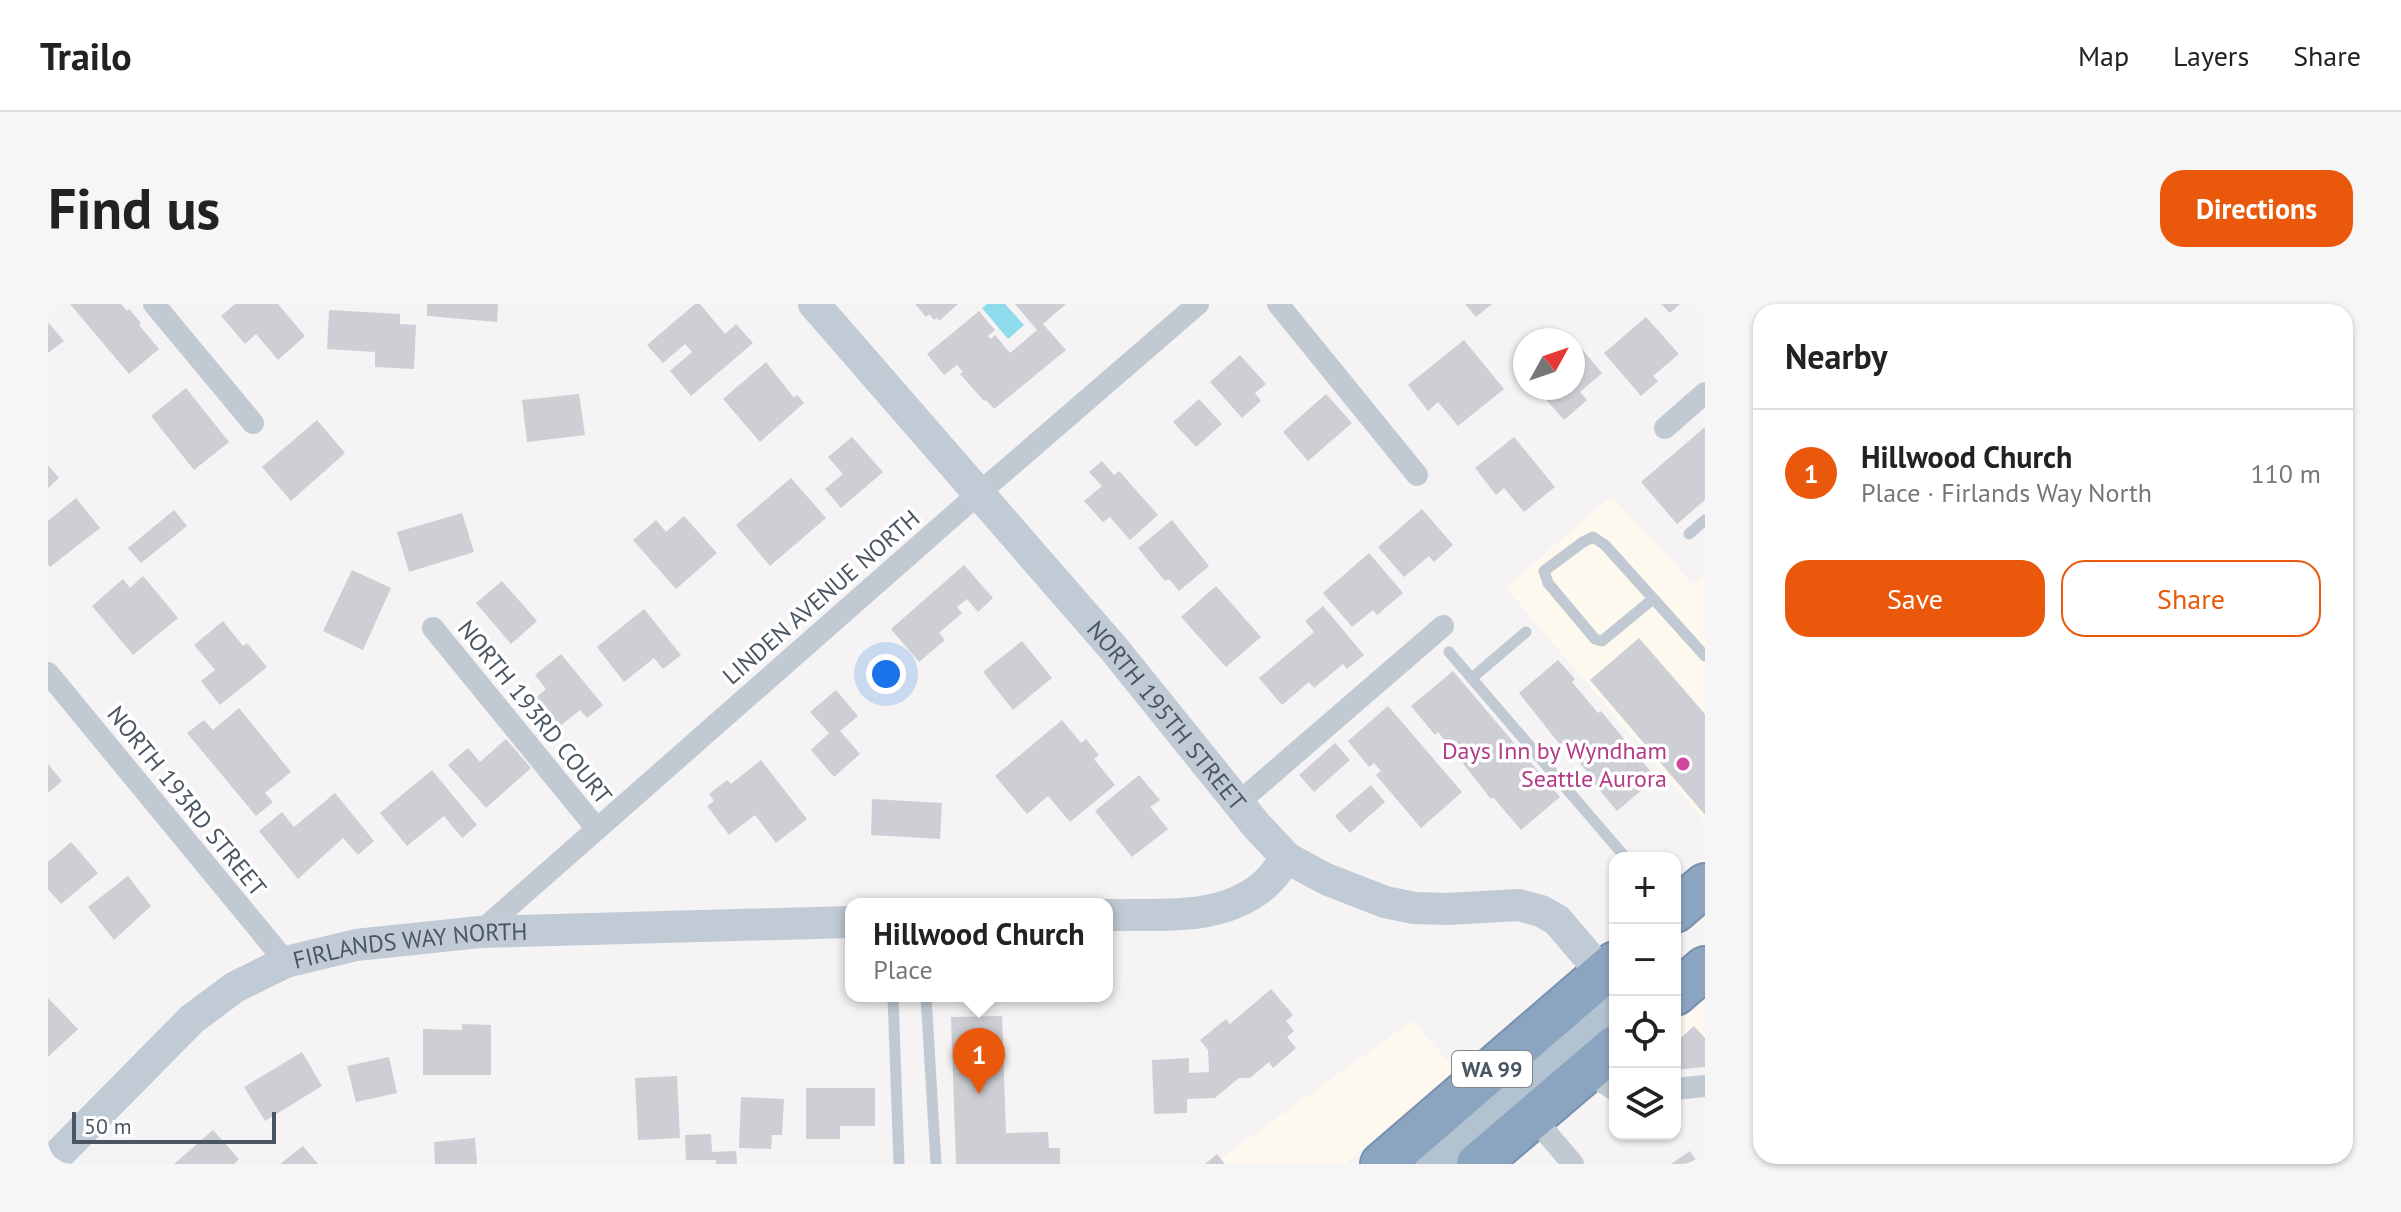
<!DOCTYPE html>
<meta charset="utf-8">
<style>
body{margin:0;font-family:"PT Sans",sans-serif;background:#f6f6f6;color:#222}
.controls{position:absolute;right:24px;bottom:24px;display:grid;overflow:hidden;border-radius:16px;box-shadow:0 2px 6px #0004}
.controls button{width:72px;height:72px;display:grid;place-items:center;padding:0;border:0;border-bottom:2px solid #e0e0e0;background:#fff;color:#222;font:40px sans-serif}
.compass{position:absolute;left:1465px;top:24px;width:72px;height:72px;border-radius:50%;background:#fff;box-shadow:0 2px 6px #0004;rotate:50deg}
.scale{position:absolute;left:24px;bottom:20px;width:204px;box-sizing:border-box;padding-left:8px;border:4px solid #4a5661;border-top:0;font-size:22px;line-height:28px;white-space:nowrap;color:#4a5661;-webkit-text-stroke:6px #fff;paint-order:stroke}
.you{position:absolute;left:838px;top:370px;width:28px;height:28px;margin:-20px;border:6px solid #fff;border-radius:50%;background:#1a73e8;box-shadow:0 0 0 12px #1a73e833}
.badge{display:grid;place-items:center;width:52px;height:52px;border-radius:50%;background:#ea580c;color:#fff;font-size:26px;font-weight:700}
.pin{position:absolute;translate:-50% -66px;filter:drop-shadow(0 2px 4px #0008)}
.pin::after{content:'';position:absolute;top:42px;width:28px;height:24px;background:inherit;clip-path:polygon(0 0,100% 0,50% 100%)}
.popup{position:absolute;left:797px;top:594px;width:268px;height:104px;box-sizing:border-box;display:grid;place-content:center;border-radius:16px;background:#fff;filter:drop-shadow(0 2px 6px #0005);font-size:26px;white-space:nowrap;color:#767676}
.popup b{font-size:30px;color:#222}
.popup::after{content:'';position:absolute;left:50%;top:100%;margin-left:-16px;border:16px solid transparent;border-top-color:#fff}
.list{margin:0;padding:0;list-style:none}
h2{display:flex;justify-content:space-between;align-items:center;height:104px;margin:0;padding:0 32px;font-size:34px}
h2 small{font-size:26px;font-weight:400;color:#767676}
.list li{display:grid;grid-template-columns:52px 1fr auto;gap:24px;align-items:center;box-sizing:border-box;height:128px;padding:0 32px;border-top:2px solid #e0e0e0}
.list b{display:block;font-size:30px;white-space:nowrap}
.list p{margin:0;font-size:26px;white-space:nowrap;color:#767676}
.list em{font-size:26px;font-style:normal;color:#767676}
.actions{display:flex;gap:16px;padding:24px 32px}
.actions a{flex:1;padding:18px 0;border:2px solid #ea580c;border-radius:24px;text-align:center;font-size:28px;color:#ea580c}
.actions .main{background:#ea580c;color:#fff}
.icon{flex:none;width:44px;height:44px;fill:none;stroke:currentColor;stroke-width:2;stroke-linecap:round;stroke-linejoin:round}
.map{position:relative;flex:none;width:1657px;height:860px;overflow:hidden;border-radius:24px}
header{display:flex;align-items:center;gap:48px;box-sizing:border-box;height:112px;padding:0 40px;background:#fff;border-bottom:2px solid #e0e0e0}
header strong{font-size:38px}
nav{display:flex;gap:44px;margin-inline-start:auto;font-size:28px}
.intro{display:flex;align-items:center;justify-content:space-between;box-sizing:border-box;height:192px;padding:0 48px}
h1{margin:0;font-size:56px}
.button{padding:20px 36px;border-radius:24px;background:#ea580c;color:#fff;font-size:28px;font-weight:700}
main{display:flex;gap:48px;padding:0 48px}
aside{flex:1;background:#fff;border-radius:24px;box-shadow:0 2px 6px #0004}
.map>svg:first-child{display:block}
</style>
<header>
<strong>Trailo</strong>
<nav><a>Map</a><a>Layers</a><a>Share</a></nav>
</header>
<div class="intro"><h1>Find us</h1><a class="button">Directions</a></div>
<main>
<div class="map">
<svg width="1657" height="860" viewBox="0 0 1657 860">
<rect width="100%" height="100%" fill="#f5f3f3"/>
<g fill="#fdf9ef">
<path d="M1563 192 1645 280 1657 270V518L1458 284Z"/>
<path d="M1657 696V764L1627 765V721Z"/>
<path d="M1364 717 1409 767 1297 860H1165Z"/>
</g>
<path fill="#90daee" d="M939 0H957L976 21 960 35 934 4Z"/>
<g fill="#cdcfd5">
<path d="M22 0H73L79 7 81 5 93 19 91 21 111 45 81 70Z"/>
<path d="M187 0H230L257 32 230 56 208 30 197 40 173 12Z"/>
<path d="M379 0H450L449 18 379 12Z"/>
<path d="M647 0H652L677 30 688 20 705 39 643 92 622 67 644 48 637 40 615 59 599 41Z"/>
<path d="M867 0H910L891 17 889 14 886 16 881 10 878 13Z"/>
<path d="M967 0H1018L995 20 1018 46 946 105 938 96 936 97 912 70 915 68 909 61 896 71 879 50 931 7 947 26 940 32 943 35 947 31 962 49 989 26Z"/>
<path d="M1417 0H1444L1428 13Z"/>
<path d="M1613 0H1632L1622 9Z"/>
<path d="M281 6 352 10V20L368 21 366 65 327 63V48L279 45Z"/>
<path d="M1598 13 1631 50 1605 72 1610 77 1593 92 1556 49Z"/>
<path d="M0 18 16 37 0 49Z"/>
<path d="M1416 36 1456 85 1410 122 1390 98 1380 107 1360 81Z"/>
<path d="M1529 39 1554 69 1532 88 1539 96 1516 116 1488 84H1525V43Z"/>
<path d="M1192 51 1218 80 1207 89 1213 97 1194 114 1162 78Z"/>
<path d="M718 58 746 94 749 91 756 99 712 138 675 95Z"/>
<path d="M138 84 181 138 146 166 103 112Z"/>
<path d="M531 90 537 131 479 138 474 96Z"/>
<path d="M1278 90 1304 119 1260 157 1235 128Z"/>
<path d="M1151 95 1174 120 1148 143 1125 118Z"/>
<path d="M269 116 297 149 243 197 214 163Z"/>
<path d="M1657 123V196L1629 220 1593 178Z"/>
<path d="M804 133 835 168 793 204 777 185 795 170 780 153Z"/>
<path d="M1466 133 1507 183 1476 208 1456 184 1448 191 1427 164Z"/>
<path d="M1054 157 1066 171 1071 167 1110 211 1082 236 1062 213 1055 218 1036 197 1054 182 1041 168Z"/>
<path d="M0 161 11 174 0 184Z"/>
<path d="M743 174 778 214 722 262 688 221Z"/>
<path d="M28 194 52 224 2 263 0 260V217Z"/>
<path d="M1374 205 1405 241 1386 258 1381 252 1356 273 1330 243Z"/>
<path d="M126 206 139 222 93 259 80 244Z"/>
<path d="M414 209 426 248 361 268 349 228Z"/>
<path d="M636 212 669 249 628 285 585 236 608 216 618 228Z"/>
<path d="M1124 216 1161 262 1131 287 1121 275 1117 277 1090 244Z"/>
<path d="M1321 249 1355 289 1329 311 1325 306 1304 323 1275 289Z"/>
<path d="M916 261 945 294 930 308 919 295 909 303 914 309 891 329 897 336 871 358 843 325Z"/>
<path d="M304 266 343 284 315 346 275 327Z"/>
<path d="M95 272 130 314 85 351 44 302 75 275 82 284Z"/>
<path d="M454 277 489 317 463 340 428 299Z"/>
<path d="M1168 282 1213 333 1178 363 1133 313Z"/>
<path d="M1275 302 1316 351 1299 365 1295 360 1266 384 1261 378 1234 401 1211 374 1266 328 1257 317Z"/>
<path d="M596 305 633 351 615 365 606 354 576 378 549 343Z"/>
<path d="M175 317 195 342 199 339 219 363 172 401 153 377 167 366 146 341Z"/>
<path d="M1591 334 1657 410V511L1542 376Z"/>
<path d="M974 337 1004 374 965 406 935 368Z"/>
<path d="M513 350 555 401 539 414 532 406 497 434 474 405 498 385 487 371Z"/>
<path d="M1510 356 1527 375 1524 378 1550 409 1553 407 1608 474 1569 507 1539 471 1541 470 1516 440 1513 442 1471 389Z"/>
<path d="M1405 367 1512 493 1473 526 1445 493 1443 495 1390 428 1387 431 1363 402Z"/>
<path d="M788 386 810 412 792 427 812 450 786 473 763 446 781 429 762 408Z"/>
<path d="M1340 402 1414 488 1373 524 1328 471 1333 467 1326 459 1321 463 1300 437Z"/>
<path d="M191 404 243 468 217 489 225 498 208 512 139 429 156 416 165 426Z"/>
<path d="M1014 416 1033 439 1038 435 1051 451 1046 455 1067 481 1022 518 1000 492 979 510 947 472Z"/>
<path d="M458 435 483 464 438 504 400 461 420 444 432 458Z"/>
<path d="M1287 439 1302 456 1266 488 1251 471Z"/>
<path d="M713 456 759 515 728 539 707 511 681 531 659 502 666 497 661 490 679 476 683 480Z"/>
<path d="M0 460 14 477 0 489Z"/>
<path d="M384 466 429 521 414 534 396 512 359 542 332 509Z"/>
<path d="M1091 471 1112 496 1102 503 1120 525 1084 553 1047 507Z"/>
<path d="M1323 481 1337 498 1302 529 1287 512Z"/>
<path d="M287 489 326 537 310 551 295 534 250 575 211 527 234 508 246 523Z"/>
<path d="M824 495 894 499 892 535 823 531Z"/>
<path d="M23 538 50 569 13 600 0 585V558Z"/>
<path d="M80 572 103 602 66 636 40 603Z"/>
<path d="M1223 685 1245 711 1238 717 1246 727 1239 733 1248 744 1225 764 1221 758 1202 774H1191L1167 794 1139 795V809L1106 810 1104 756 1141 754V769L1161 768 1160 746 1152 736 1178 715 1182 720Z"/>
<path d="M0 694 30 725 0 753Z"/>
<path d="M954 712 958 829 1000 828 1001 844H1012V860H908L903 713Z"/>
<path d="M414 720 443 721V771H375V725L414 726Z"/>
<path d="M1646 722 1657 734V763L1627 766V739Z"/>
<path d="M254 748 274 782 217 817 196 783Z"/>
<path d="M341 753 349 789 308 798 299 762Z"/>
<path d="M629 772 632 834 590 836 587 774Z"/>
<path d="M758 784H827V822H792V835H758Z"/>
<path d="M693 793 736 795 734 831H724L723 845 691 844Z"/>
<path d="M165 826 191 855 186 860H126Z"/>
<path d="M663 830 664 848 688 847 689 860H668V856H638L637 831Z"/>
<path d="M427 834 429 860H387L386 838Z"/>
<path d="M255 842 270 860H232Z"/>
<path d="M1642 847 1651 860H1623Z"/>
<path d="M1169 850 1177 860H1157Z"/>
</g>
<g fill="none" stroke-linecap="round" stroke-linejoin="round">
<defs>
<g id="highway">
<path d="M1627 607 1657 581"/>
<path d="M1627 690 1657 664"/>
<path d="M1334 860 1567 659"/>
<path d="M1430 860 1567 743"/>
</g>
</defs>
<use href="#highway" stroke="#7690ad" stroke-width="46"/>
<g stroke="#c1cad2" stroke-width="11">
<path d="M1641 230 1657 216"/>
<path d="M1605 295 1554 337 1547 335 1500 279 1496 267 1535 238 1545 233 1557 241 1657 352"/>
<path d="M1401 348 1578 554"/>
<path d="M1424 374 1478 328"/>
<path d="M1059 645 1060 612"/>
<path d="M845 692 851 860"/>
<path d="M878 692 888 860"/>
</g>
<g stroke="#c1cad2" stroke-width="22">
<path d="M106 0 205 119"/>
<path d="M1230 0 1369 171"/>
<path d="M1617 124 1657 89"/>
<path d="M385 324 549 525"/>
<path d="M0 369 238 658"/>
<path d="M1190 499 1395 322"/>
<path d="M432 628 930 190 1150 0"/>
<path d="M1541 765 1556 779 1567 786"/>
<path d="M1627 785 1657 782"/>
<path d="M1485 813 1525 860"/>
</g>
<g stroke="#c1cbd6" stroke-width="32">
<path id="s1" d="M766 0 1066 345 1208 521 1239 554 1278 575 1337 598 1366 604 1399 605 1471 601 1493 607 1509 616 1555 670"/>
<path d="M1059 611C1111 610 1172 618 1215 582 1224 575 1232 563 1239 554"/>
<path id="s2" d="M1 860 144 715 187 683 238 658 308 641 432 628 803 618"/>
</g>
<path stroke="#b3c2d1" stroke-width="36" d="M1386 860 1546 720 1559 699 1555 670"/>
<use href="#highway" stroke="#8ba5c1" stroke-width="42"/>
</g>
<circle fill="#d1479c" stroke="#fff" stroke-width="3" cx="1635" cy="460" r="8"/>
<g text-anchor="middle" dominant-baseline="central" stroke-width="7" stroke-linejoin="round" paint-order="stroke">
<rect fill="#fff" stroke="#808990" stroke-width="2" x="1404" y="747" width="80" height="36" rx="6"/>
<g font-size="22" font-weight="bold" fill="#4a5661">
<text x="1444" y="765">WA 99</text>
</g>
<g font-size="24" fill="#4a5661" stroke="#fff">
<text transform="translate(773 293) rotate(-41)">LINDEN AVENUE NORTH</text>
<text transform="translate(487 408) rotate(51)">NORTH 193RD COURT</text>
<text stroke="none"><textPath href="#s1" startOffset="542">NORTH 195TH STREET</textPath></text>
<text transform="translate(139 497) rotate(51)">NORTH 193RD STREET</text>
<text stroke="none"><textPath href="#s2" startOffset="440">FIRLANDS WAY NORTH</textPath></text>
</g>
<g font-size="24" fill="#b23c85" stroke="#fff" text-anchor="end">
<text x="1619" y="446">Days Inn by Wyndham<tspan x="1619" dy="28">Seattle Aurora</tspan></text>
</g>
</g>
</svg>
<div class="controls">
<button>+</button>
<button>−</button>
<button><svg class="icon" aria-label="locate" viewBox="0 0 24 24"><circle cx="12" cy="12" r="6"/><path d="M12 2v4M12 18v4M2 12h4M18 12h4"/></svg></button>
<button><svg class="icon" aria-label="layers" viewBox="0 0 24 24"><path d="M12 4l9 5-9 5-9-5zM3 14l9 5 9-5"/></svg></button>
</div>
<svg class="compass" viewBox="-18 -18 36 36"><path d="M0-13l5 13h-10z" fill="#e53935"/><path d="M0 13l5-13h-10z" fill="#767676"/></svg>
<div class="scale">50 m</div>
<div class="you"></div>
<div class="pin badge" style="left:931px;top:790px">1</div>
<div class="popup"><b>Hillwood Church</b>Place</div>
</div>
<aside>
<h2>Nearby<small></small></h2>
<ul class="list">
<li><span class="badge">1</span><div><b>Hillwood Church</b><p>Place · Firlands Way North</p></div><em>110 m</em></li>
</ul>
<div class="actions"><a class="main">Save</a><a>Share</a></div>
</aside>
</main>
